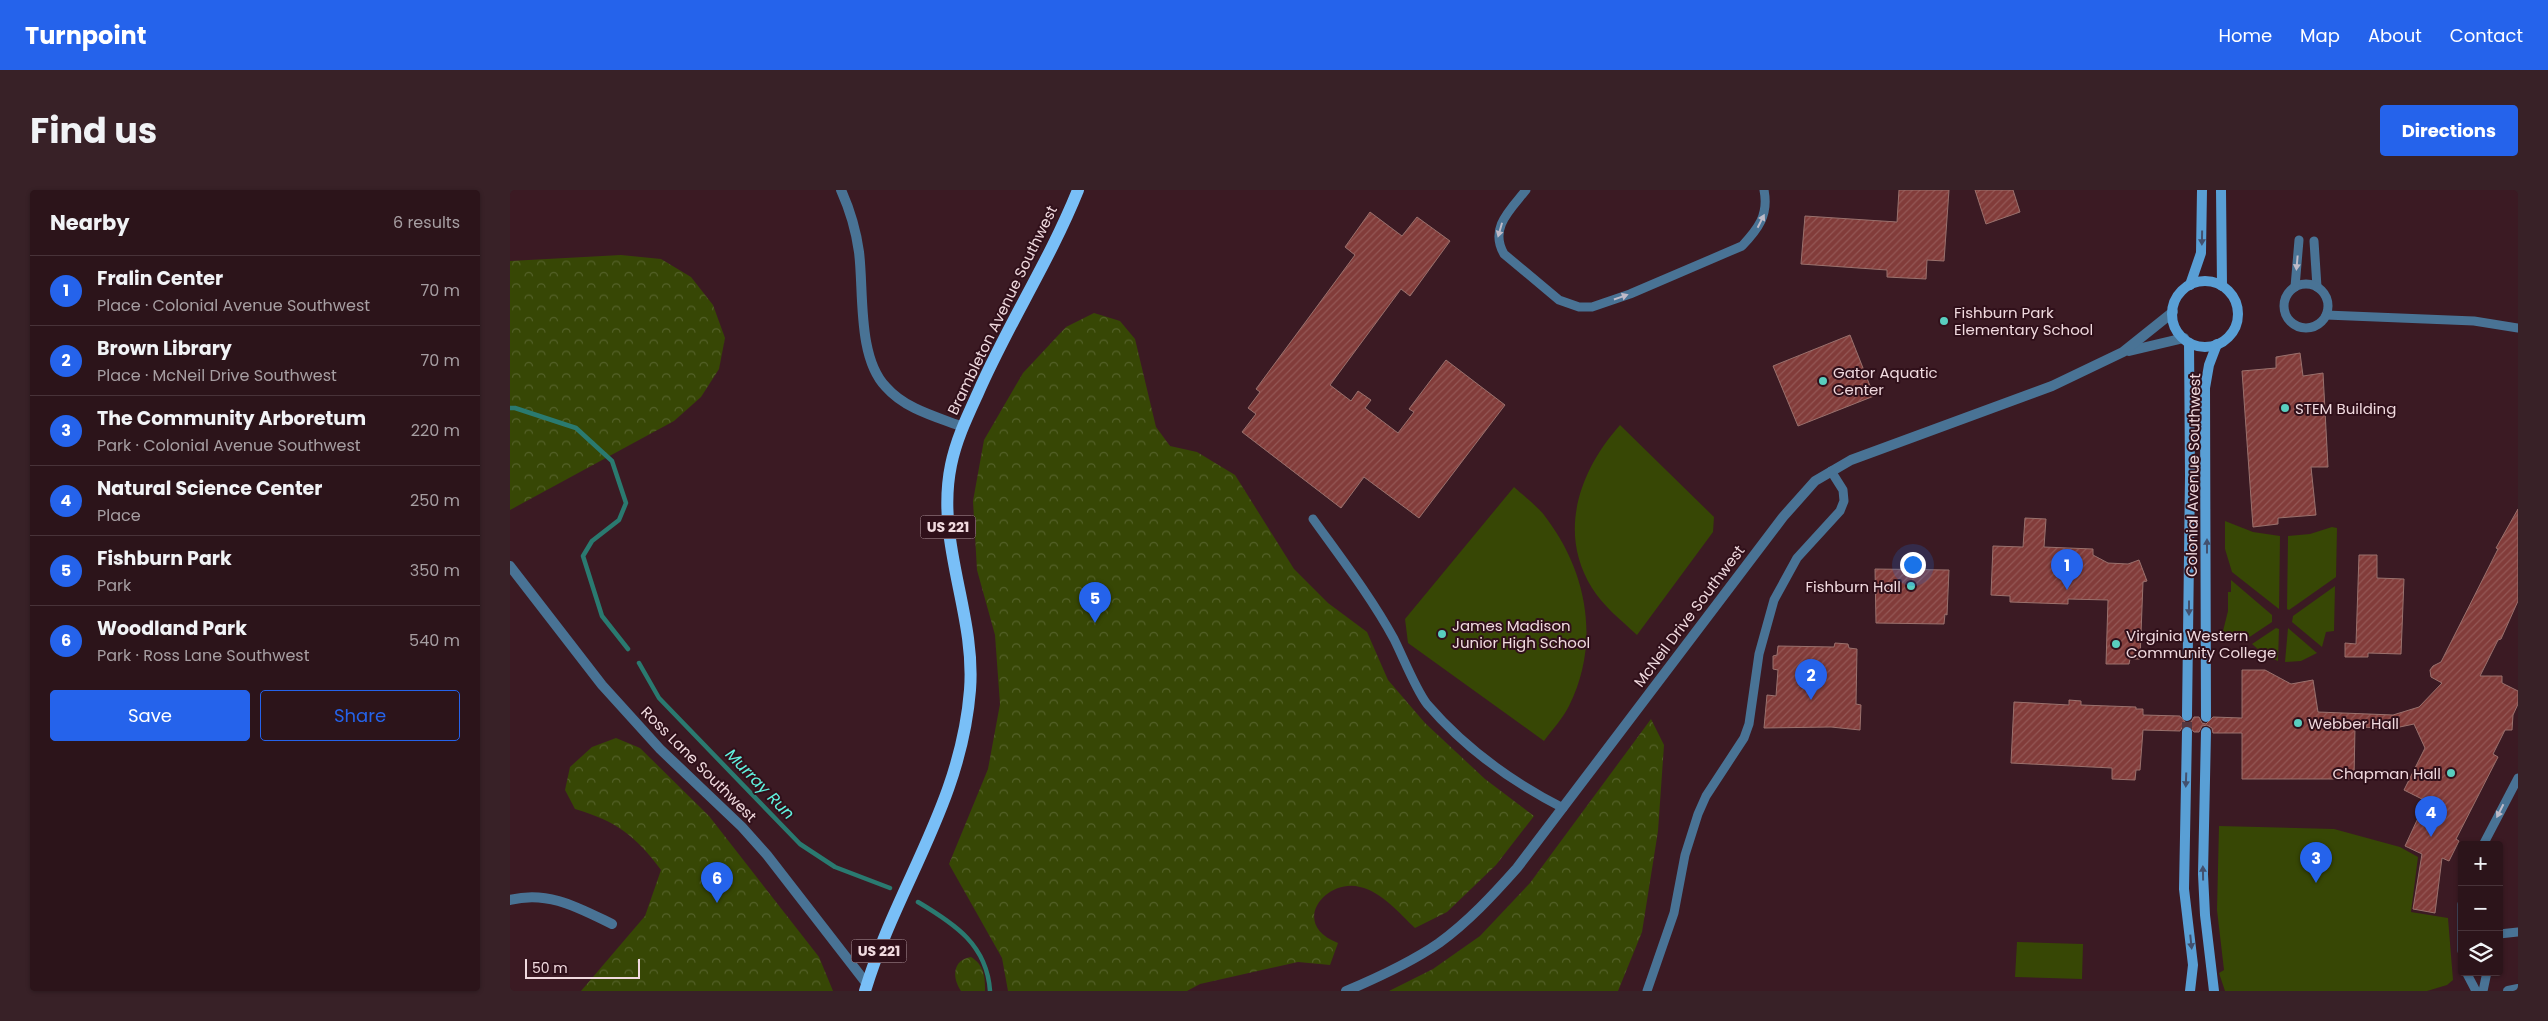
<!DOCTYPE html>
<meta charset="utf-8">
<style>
body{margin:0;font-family:Poppins,sans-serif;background:#382127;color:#f1f3f6}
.controls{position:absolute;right:15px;bottom:15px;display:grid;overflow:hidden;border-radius:5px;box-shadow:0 1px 4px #0004}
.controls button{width:45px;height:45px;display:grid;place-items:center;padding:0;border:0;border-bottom:1px solid #483339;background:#2c141a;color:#f1f3f6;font:25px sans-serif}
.scale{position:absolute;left:15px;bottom:12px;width:115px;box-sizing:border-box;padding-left:5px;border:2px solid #f0d9de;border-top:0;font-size:14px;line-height:18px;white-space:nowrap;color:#f0d9de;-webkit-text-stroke:4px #30101a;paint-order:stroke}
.you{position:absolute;left:1402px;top:374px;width:18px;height:18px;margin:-12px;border:4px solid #fff;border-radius:50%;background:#1a73e8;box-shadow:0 0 0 8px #1a73e833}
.badge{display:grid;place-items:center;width:32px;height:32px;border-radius:50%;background:#2563eb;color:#fff;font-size:16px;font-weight:700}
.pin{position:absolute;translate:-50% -41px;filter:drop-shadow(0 1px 2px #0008)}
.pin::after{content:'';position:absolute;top:26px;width:18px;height:15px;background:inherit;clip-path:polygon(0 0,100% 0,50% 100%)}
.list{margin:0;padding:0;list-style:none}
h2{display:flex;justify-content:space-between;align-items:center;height:65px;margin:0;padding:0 20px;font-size:21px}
h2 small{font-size:16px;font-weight:400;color:#a69ea2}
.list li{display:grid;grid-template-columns:32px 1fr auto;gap:15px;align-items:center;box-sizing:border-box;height:70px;padding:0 20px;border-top:1px solid #483339}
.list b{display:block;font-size:19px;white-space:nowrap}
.list p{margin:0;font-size:16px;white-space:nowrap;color:#a69ea2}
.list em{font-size:16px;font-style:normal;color:#a69ea2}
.actions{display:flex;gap:10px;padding:15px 20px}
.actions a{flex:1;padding:11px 0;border:1px solid #2563eb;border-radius:5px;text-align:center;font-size:18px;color:#2563eb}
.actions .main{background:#2563eb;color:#fff}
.icon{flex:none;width:28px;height:28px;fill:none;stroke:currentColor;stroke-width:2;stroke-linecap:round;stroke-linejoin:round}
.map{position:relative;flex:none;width:2008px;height:801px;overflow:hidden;border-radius:5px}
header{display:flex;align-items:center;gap:30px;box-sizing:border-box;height:70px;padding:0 25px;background:#2563eb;color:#fff}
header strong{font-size:24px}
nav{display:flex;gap:28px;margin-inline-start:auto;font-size:18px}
.intro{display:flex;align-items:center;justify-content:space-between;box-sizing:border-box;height:120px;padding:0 30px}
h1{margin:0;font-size:35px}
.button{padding:12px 22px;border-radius:5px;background:#2563eb;color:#fff;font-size:18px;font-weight:700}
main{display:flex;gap:30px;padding:0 30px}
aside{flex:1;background:#2c141a;border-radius:5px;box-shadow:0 1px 4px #0004}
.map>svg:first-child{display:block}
</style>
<header>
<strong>Turnpoint</strong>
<nav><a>Home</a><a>Map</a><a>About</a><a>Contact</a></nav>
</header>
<div class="intro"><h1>Find us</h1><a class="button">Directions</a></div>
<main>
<aside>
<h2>Nearby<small>6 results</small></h2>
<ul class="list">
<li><span class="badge">1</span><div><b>Fralin Center</b><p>Place · Colonial Avenue Southwest</p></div><em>70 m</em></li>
<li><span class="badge">2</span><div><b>Brown Library</b><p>Place · McNeil Drive Southwest</p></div><em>70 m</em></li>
<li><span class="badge">3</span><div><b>The Community Arboretum</b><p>Park · Colonial Avenue Southwest</p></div><em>220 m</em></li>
<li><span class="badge">4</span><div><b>Natural Science Center</b><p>Place</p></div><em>250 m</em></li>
<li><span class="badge">5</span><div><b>Fishburn Park</b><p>Park</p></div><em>350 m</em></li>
<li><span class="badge">6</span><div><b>Woodland Park</b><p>Park · Ross Lane Southwest</p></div><em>540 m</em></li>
</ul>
<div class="actions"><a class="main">Save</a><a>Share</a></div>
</aside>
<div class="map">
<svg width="2008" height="801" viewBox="0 0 2008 801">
<defs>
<pattern id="forest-crowns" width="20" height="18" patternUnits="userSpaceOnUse" patternTransform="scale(1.25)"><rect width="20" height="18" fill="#374705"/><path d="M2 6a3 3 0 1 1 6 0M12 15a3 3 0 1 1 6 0" fill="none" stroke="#546129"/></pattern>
<pattern id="building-hatch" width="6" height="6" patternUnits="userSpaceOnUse" patternTransform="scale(1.25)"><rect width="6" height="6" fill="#823c3a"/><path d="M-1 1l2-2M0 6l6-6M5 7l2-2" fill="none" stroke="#945856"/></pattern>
</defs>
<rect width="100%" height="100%" fill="#3b1a23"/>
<g fill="#374705">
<path d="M1110 235 1204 327 1203 342 1127 445C1111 430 1093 416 1082 398 1047 342 1070 280 1110 235Z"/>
<path d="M1004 297C1015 307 1029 317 1037 329 1078 384 1090 454 1059 516 1053 528 1042 540 1034 551L898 453 895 429Z"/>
<path d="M1715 331 1743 342 1770 346 1769 419 1722 382 1715 359Z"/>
<path d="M1822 337 1827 338 1826 387 1779 420 1777 419 1778 346 1800 344Z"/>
<path d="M1721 390 1762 425V432L1738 448 1735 446 1712 445 1718 421V402H1721Z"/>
<path d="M1825 396 1824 441 1816 442 1812 457 1782 432 1783 426Z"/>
<path d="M1766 438 1769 439 1768 471 1756 466 1742 454Z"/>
<path d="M1778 438 1807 463 1791 471 1775 472Z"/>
<path d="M1709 636 1824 639 1890 657 1908 667 1901 722 1938 728 1943 790 1937 795 1917 801H1715L1709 783 1714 780 1707 720Z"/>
<path d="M1507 752 1573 754 1572 789 1505 787Z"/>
</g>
<g fill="url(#forest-crowns)">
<path d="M111 65 151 69 181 87 203 115 215 148 209 179 191 207 164 231 0 320V71Z"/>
<path d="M584 123 610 131 625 149 646 237 660 256 687 262 725 285 784 379 818 413 857 442 878 490 915 533 975 589 1024 626 986 675 937 722 905 738C889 723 872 702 850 697 817 688 778 733 828 753L820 775 788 772 690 794 677 801H498L492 768 439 674 478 579 490 514 485 445 467 380 463 311 474 250 513 183 556 137Z"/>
<path d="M1141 529 1154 555 1148 641 1132 742 1108 801H879L923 779 970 746 1020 693Z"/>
<path d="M106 548 130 558 199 626 309 767 323 801H71L135 726 151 680C126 646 106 631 65 619L55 600 60 577 82 557Z"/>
<path d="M461 767C474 775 475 786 475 801H451C442 788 442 770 461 767Z"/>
</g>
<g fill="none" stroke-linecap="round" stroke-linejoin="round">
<g stroke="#2a7a70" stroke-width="4.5">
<path d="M0 218H5L66 238 102 271 116 313 109 330 82 351 73 366 92 426 118 459"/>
<path d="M129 473 149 508 290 654 325 677 380 698"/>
<path d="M408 712C445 734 477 755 480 801"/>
</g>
</g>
<g fill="url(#building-hatch)" stroke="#9a716d">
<path d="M1389 0H1439L1434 71 1417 70 1416 89 1377 87V80L1291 74 1295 26 1387 32Z"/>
<path d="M1465 0H1503L1510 22 1476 34Z"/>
<path d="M860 22 892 46 907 27 940 51 900 106 891 99 820 195 841 211 848 201 861 210 855 218 888 243 904 222 899 219 936 170 995 215 909 328 854 287 831 318 732 242 746 224 738 218 750 202 746 199 845 65 835 57Z"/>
<path d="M1340 145 1364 206 1288 236 1263 176Z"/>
<path d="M1790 163 1793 186 1813 183 1818 277H1801L1806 325 1768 328V334L1743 337 1732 181 1766 178V167Z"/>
<path d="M2008 319V411L1991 449 1988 450 1970 486H1992V493L2008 501V514L2003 525 2002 540H1995L1983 564 1988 567 1946 649 1949 651 1939 671 1932 668 1925 723 1903 719 1912 664 1895 656 1916 611 1894 600 1915 558 1904 534 1885 538 1845 537 1844 589H1732V543H1703L1702 538 1697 535 1692 536 1689 542H1684L1678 535 1673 536 1670 541 1633 540 1630 580H1626L1625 590 1602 589V578L1501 573 1504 512 1559 515V510L1571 511V515L1626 517V519H1633V525L1670 526 1676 533 1681 532 1684 527H1689L1692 533 1696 534 1703 527 1732 528V480H1755L1781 494 1803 490 1808 522 1883 525 1909 517 1932 493 1921 487 1920 480 1923 476 1931 472 1988 359 1986 358Z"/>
<path d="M1515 328 1536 329 1534 357 1583 359V365L1598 373 1618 374 1629 370 1637 391 1633 392 1630 469H1620L1619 474H1596L1598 410 1558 409V414L1500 412V406L1481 405 1483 356 1513 357Z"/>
<path d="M1849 365H1867V388L1894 389 1891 464 1858 463V467H1835V453L1846 454Z"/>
<path d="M1365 379 1439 380 1437 425 1435 424 1434 434 1366 433Z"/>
<path d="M1325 453 1338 454 1339 458 1347 459 1346 514 1351 515 1350 540 1321 537 1254 538 1257 505 1266 506 1268 480 1263 479V466L1267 465 1268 456 1324 457Z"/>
</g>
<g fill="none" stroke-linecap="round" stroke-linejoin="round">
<path stroke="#56373f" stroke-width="10" stroke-dasharray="10 5" stroke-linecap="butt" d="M1677 542V526"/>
<g stroke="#497395" stroke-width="9">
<path d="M1016 0C1000 20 979 38 994 64L1049 110 1069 117H1082L1120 104 1232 56C1248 39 1259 25 1254 0"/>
<path d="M1804 51 1807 97"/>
<circle cx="1796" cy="116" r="22"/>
<path d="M1785 97 1789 50"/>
<path d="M1816 125 1964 131 2008 138"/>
<path d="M803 329C831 368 861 407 884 449 893 467 906 500 917 514 954 557 1002 592 1053 618"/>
<path d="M1973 655 2008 588"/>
<path d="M1952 714V761"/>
<path d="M1989 744 2008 742"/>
<path d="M1956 782 1966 801"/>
<path d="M1137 801 1164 723 1175 665 1188 624 1196 606 1234 548 1239 534 1249 464 1264 410 1287 368 1330 321 1334 311 1333 300 1321 281"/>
<path d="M1973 801 1977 782"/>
</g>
<g stroke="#497395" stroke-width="10">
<path d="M331 0C340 20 346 40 349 62 354 101 347 167 376 197 395 219 427 227 453 237"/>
<path d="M1619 161 1674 148"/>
<path d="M0 376 92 495 150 559 232 637 257 665 357 794"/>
<path d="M0 710C38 700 69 718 102 734"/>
<path d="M836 801C867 788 900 773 929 753 958 732 983 705 1007 678L1273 327 1305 291 1341 270 1542 196 1613 162 1663 122"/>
<path d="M1998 801 2008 799"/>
</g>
<g stroke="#599fd5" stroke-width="10">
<path d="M1711 0 1712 96"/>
<circle cx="1695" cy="124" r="33"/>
<path d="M1680 95 1691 63 1692 0"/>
<path d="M1677 526 1680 286 1679 153"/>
<path d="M1696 527 1695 198 1699 175 1707 154"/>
<path d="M1677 542 1674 699 1683 775 1680 801"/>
<path d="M1696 542 1693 684 1695 725 1704 801"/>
</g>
<path stroke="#79bff7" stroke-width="12" d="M355 801C387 695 451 614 460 500 466 423 425 352 441 275 446 250 457 227 468 203 498 134 540 70 568 0"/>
</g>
<defs><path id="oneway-solid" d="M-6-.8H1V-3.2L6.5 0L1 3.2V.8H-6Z" transform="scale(1.25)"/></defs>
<g fill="#bebac8">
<use href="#oneway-solid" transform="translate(1251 31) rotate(-63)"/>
<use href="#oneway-solid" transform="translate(990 40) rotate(106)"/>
<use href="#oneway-solid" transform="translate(1787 73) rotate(95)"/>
<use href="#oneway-solid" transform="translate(1111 107) rotate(-19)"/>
<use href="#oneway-solid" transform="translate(1990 621) rotate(117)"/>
</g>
<g fill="#42506e">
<use href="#oneway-solid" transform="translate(1692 48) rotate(91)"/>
<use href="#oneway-solid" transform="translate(1697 356) rotate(-90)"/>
<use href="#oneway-solid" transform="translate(1679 418) rotate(90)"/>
<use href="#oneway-solid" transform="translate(1676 590) rotate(92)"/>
<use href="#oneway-solid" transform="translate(1693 683) rotate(-91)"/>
<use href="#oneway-solid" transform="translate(1681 752) rotate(84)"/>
</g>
<g fill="#59cebf" stroke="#30101a" stroke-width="2">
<circle cx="1434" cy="131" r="5"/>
<circle cx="1313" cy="191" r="5"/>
<circle cx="1775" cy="218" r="5"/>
<circle cx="1401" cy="396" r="5"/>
<circle cx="932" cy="444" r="5"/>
<circle cx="1606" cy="454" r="5"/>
<circle cx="1788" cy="533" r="5"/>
<circle cx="1941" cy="583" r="5"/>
</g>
<g text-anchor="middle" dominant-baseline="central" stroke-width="4" stroke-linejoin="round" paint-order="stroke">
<g fill="#30101a" stroke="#b69da3" stroke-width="1">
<rect x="410.5" y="325.5" width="55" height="23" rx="4"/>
<rect x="341.5" y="749.5" width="55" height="23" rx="4"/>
</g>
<g font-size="14" font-weight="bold" fill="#f0d9de">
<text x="438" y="337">US 221</text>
<text x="369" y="761">US 221</text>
</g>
<g font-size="15" fill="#f0d9de" stroke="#30101a">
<text transform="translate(492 120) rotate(-64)">Brambleton Avenue Southwest</text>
<text transform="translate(1683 285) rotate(-89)">Colonial Avenue Southwest</text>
<text transform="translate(1179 426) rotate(-53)">McNeil Drive Southwest</text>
<text transform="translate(189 574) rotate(45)">Ross Lane Southwest</text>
</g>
<g font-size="15" fill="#f0d9de" stroke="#30101a" text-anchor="start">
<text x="1444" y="122">Fishburn Park<tspan x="1444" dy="17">Elementary School</tspan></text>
<text x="1323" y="182">Gator Aquatic<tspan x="1323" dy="17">Center</tspan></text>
<text x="1785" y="218">STEM Building</text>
<text x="1391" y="396" text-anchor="end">Fishburn Hall</text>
<text x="942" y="435">James Madison<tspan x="942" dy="17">Junior High School</tspan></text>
<text x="1616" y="445">Virginia Western<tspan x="1616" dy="17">Community College</tspan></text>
<text x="1798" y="533">Webber Hall</text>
<text x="1931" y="583" text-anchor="end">Chapman Hall</text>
</g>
<g font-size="16" font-style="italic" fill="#61f3e0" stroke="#30101a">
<text transform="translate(250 594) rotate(46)">Murray Run</text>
</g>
</g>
</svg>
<div class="controls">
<button>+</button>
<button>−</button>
<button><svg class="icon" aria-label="layers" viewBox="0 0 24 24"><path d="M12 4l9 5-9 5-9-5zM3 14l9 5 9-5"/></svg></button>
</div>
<div class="scale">50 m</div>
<div class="you"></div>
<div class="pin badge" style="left:1557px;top:400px">1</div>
<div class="pin badge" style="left:1301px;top:510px">2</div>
<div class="pin badge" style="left:1806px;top:693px">3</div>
<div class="pin badge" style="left:1921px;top:647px">4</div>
<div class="pin badge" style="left:585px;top:433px">5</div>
<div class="pin badge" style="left:207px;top:713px">6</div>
</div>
</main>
